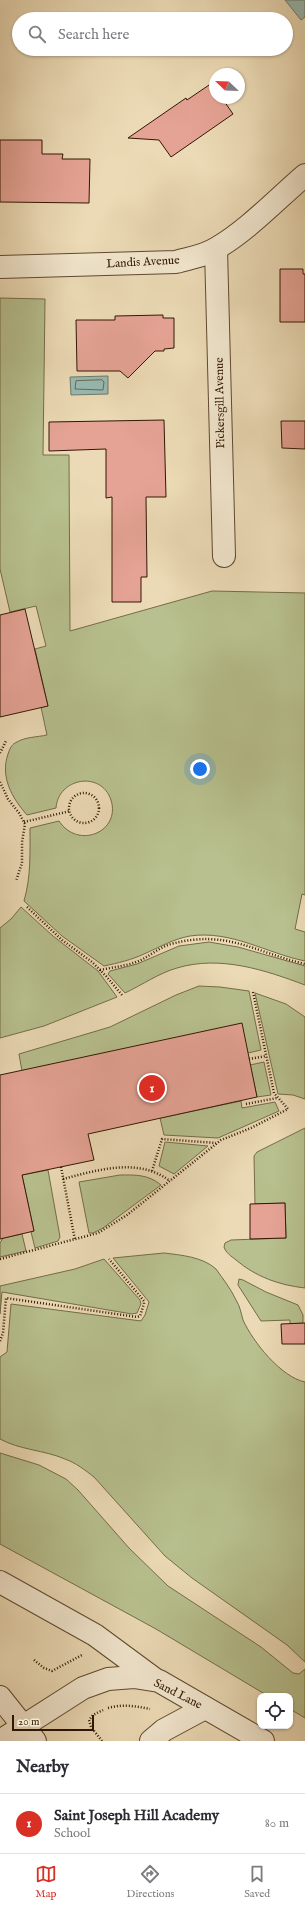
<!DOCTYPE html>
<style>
body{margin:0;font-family:"IM FELL English",serif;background:#f2f2f3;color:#2b2b33}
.controls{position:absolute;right:12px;bottom:12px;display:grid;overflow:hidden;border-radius:8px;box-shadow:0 1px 3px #0004}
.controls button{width:36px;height:36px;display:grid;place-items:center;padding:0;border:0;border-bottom:1px solid #e1e1e2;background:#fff;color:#2b2b33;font:20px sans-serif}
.compass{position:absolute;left:209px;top:68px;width:36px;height:36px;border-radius:50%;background:#fff;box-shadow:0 1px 3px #0004;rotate:293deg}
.scale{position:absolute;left:12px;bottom:10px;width:82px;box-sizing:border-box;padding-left:4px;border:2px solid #321703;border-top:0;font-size:11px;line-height:14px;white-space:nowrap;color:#321703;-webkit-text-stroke:3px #f2e7cf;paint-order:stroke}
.you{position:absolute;left:200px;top:769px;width:14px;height:14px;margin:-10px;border:3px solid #fff;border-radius:50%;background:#1a73e8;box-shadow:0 0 0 6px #1a73e833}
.badge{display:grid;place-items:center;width:26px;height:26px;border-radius:50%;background:#d93025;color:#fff;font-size:13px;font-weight:700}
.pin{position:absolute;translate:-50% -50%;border:2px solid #fff;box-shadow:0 1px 4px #0006}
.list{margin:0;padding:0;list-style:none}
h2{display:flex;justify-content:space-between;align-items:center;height:52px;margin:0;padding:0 16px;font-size:17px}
h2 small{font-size:13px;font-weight:400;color:#7c7c81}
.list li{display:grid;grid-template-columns:26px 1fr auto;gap:12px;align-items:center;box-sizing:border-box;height:60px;padding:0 16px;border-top:1px solid #e1e1e2}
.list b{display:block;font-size:15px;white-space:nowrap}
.list p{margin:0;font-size:13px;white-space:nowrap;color:#7c7c81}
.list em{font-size:13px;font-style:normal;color:#7c7c81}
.icon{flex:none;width:22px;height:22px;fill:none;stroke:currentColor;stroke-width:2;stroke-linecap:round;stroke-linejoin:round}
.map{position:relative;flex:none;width:305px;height:1741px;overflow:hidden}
.search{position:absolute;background:#fff;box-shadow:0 1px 3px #0004;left:12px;right:12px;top:12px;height:44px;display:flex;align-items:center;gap:10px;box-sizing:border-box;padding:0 14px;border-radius:22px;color:#7c7c81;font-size:15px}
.sheet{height:112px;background:#fff}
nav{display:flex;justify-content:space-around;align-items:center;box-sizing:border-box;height:56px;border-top:1px solid #e1e1e2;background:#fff;font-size:11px;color:#7c7c81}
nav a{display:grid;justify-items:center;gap:2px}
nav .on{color:#d93025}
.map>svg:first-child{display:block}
</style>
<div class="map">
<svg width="305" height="1741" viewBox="0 0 305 1741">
<rect width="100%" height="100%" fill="#ebdab5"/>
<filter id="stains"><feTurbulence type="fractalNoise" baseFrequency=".005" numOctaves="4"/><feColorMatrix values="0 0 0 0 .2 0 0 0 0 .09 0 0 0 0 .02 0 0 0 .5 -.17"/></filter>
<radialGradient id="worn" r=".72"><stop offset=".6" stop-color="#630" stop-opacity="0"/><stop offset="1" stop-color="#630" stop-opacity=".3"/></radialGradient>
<g fill="#b7c08e" stroke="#746c48">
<path d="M0 298 45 299 43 455H69L70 631 212 591 305 593V895L302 894 295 929 305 932V961C266 953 231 930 190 936 173 939 160 947 144 954 131 960 118 963 104 966L62 936 24 901C31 877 30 853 30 828L59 821C78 850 121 832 111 800 101 770 58 778 56 808L27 815C12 798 0 777 8 754 10 748 12 744 17 742 25 737 38 737 47 735L41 707 48 706 35 649 46 646 36 606 10 612 0 569Z"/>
<path d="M21 907 53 936 98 971 117 997 44 1026 0 1038V928L11 919Z"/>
<path d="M209 942 238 947 305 966V985C265 970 220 955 177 968 159 973 142 985 125 993L108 974 110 971 137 964 179 946Z"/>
<path d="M199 986 220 987 249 991 261 1050 248 1053 22 1071 19 1054 110 1027 176 995Z"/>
<path d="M255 993 286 1004 305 1017V1099L293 1095 278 1094Z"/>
<path d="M264 1062 271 1095 257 1097 250 1065Z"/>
<path d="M241 1101 242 1108 275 1102 279 1111 218 1138 164 1135 160 1118Z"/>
<path d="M305 1128V1288C279 1285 256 1277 236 1260 231 1256 226 1253 224 1247L225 1243 231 1240 286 1238 285 1203 255 1204 254 1156 257 1152Z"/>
<path d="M165 1142 208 1146 174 1174 159 1166Z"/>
<path d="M48 1170 60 1237 58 1241 35 1248 31 1232 34 1231 22 1175Z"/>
<path d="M120 1175C135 1175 148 1174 161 1185L103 1228 93 1233H89L79 1182Z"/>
<path d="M22 1234 26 1251 0 1257V1243L3 1238Z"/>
<path d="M164 1253C181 1255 203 1257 216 1269 223 1279 231 1289 236 1300 240 1306 241 1313 243 1320 253 1342 281 1377 305 1382V1662L287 1645 192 1578 165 1556 94 1477C85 1470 76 1463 65 1459 44 1450 20 1450 0 1439V1357L7 1352 11 1304 141 1321 145 1315 149 1302 113 1258Z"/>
<path d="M104 1259 140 1300 141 1304 137 1313 132 1314 2 1292 0 1314V1286L75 1269Z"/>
<path d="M239 1279 243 1280 266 1292 298 1305 303 1315V1323L290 1324V1320L261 1321 238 1285Z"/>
<path d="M0 1453 39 1465 66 1479 78 1490 129 1548 168 1586 261 1647 293 1673 299 1674 305 1669V1718L290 1709V1696H268L156 1629 0 1544Z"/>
</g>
<g fill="#98bab1" stroke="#6f796b">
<path d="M285 0H305V17L301 20Z"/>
<path d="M108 376V394L71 395 70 377Z"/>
</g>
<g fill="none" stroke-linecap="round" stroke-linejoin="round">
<path stroke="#65685a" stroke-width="1" d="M102 380 104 382 103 390 75 389 76 381Z"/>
</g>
<g fill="#e5a395" stroke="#321703">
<path d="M212 83 215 87V98H222L233 114 171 157 159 140 128 138 186 98 187 100Z"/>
<path d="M0 140H42V154H63L62 159H90L89 203 0 202Z"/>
<path d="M280 269H303V274H305V322H280Z"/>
<path d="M163 315V318H174V348L164 349V351H155L128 378 120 371H77L76 320H115V316Z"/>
<path d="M164 420 166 497H146L147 577H141V602H112V497L106 498V449L49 451V422Z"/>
<path d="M281 421H305V449L282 448Z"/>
<path d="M25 609 48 706 0 717V615Z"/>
<path d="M242 1023 257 1097 88 1134 94 1160 22 1175 34 1231 0 1239V1075Z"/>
<path d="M285 1203 286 1238 250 1239V1204Z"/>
<path d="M305 1323V1344H282L281 1324Z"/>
</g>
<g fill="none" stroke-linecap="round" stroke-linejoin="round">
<defs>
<g id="minor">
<path d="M216 249 224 556"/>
<path d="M0 267 176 262C190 258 205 256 217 248 249 229 277 199 305 175"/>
<path d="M0 1582 95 1635 156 1680"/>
<path d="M0 1697 35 1741"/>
<path d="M0 1741 83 1688 108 1679 134 1677 159 1681 263 1741"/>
<path d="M151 1741 164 1730 205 1708"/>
</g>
</defs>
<use href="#minor" stroke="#604830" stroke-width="24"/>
<g stroke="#321703" stroke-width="2.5" stroke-dasharray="1 2" stroke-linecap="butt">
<path d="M0 753 6 741"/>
<path d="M0 782 8 799 19 813 25 824 22 842V863L16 881"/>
<circle cx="84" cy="808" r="15"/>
<path d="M24 822 70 811"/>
<path d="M27 907 62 940 92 962 106 976 122 995"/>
<path d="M100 970C114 967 128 966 141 960 151 955 160 947 171 944 227 929 254 952 305 964"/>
<path d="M249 1059 266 1056"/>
<path d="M246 1104 277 1098"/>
<path d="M61 1167 75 1240"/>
<path d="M152 1171 162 1139 216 1143"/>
<path d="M63 1179C98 1170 138 1157 170 1181"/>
<path d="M0 1259 98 1233 127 1215 221 1140 251 1128 288 1109 274 1093 253 992"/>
<path d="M0 1341 3 1333 6 1298 137 1317 140 1316 144 1304V1301L109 1259"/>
<path d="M34 1660 44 1668 52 1671 82 1655"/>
<path d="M108 1708C122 1704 136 1706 150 1709"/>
<path d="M102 1741 91 1727 89 1720 93 1715 103 1710"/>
</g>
<use href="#minor" stroke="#f2e7cf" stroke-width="22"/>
</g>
<g text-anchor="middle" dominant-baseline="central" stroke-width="4" stroke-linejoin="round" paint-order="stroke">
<g font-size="12" fill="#321703" stroke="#f2e7cf">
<text transform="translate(143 262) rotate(-3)">Landis Avenue</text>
<text transform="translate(220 403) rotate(-91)">Pickersgill Avenue</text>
<text transform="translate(178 1694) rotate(27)">Sand Lane</text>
</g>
</g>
<rect width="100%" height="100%" filter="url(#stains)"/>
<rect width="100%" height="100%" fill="url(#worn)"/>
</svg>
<div class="controls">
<button><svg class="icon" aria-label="locate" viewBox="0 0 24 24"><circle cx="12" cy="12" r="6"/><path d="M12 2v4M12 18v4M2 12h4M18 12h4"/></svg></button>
</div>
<svg class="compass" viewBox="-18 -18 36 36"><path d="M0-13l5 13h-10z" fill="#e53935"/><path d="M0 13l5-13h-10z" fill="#7c7c81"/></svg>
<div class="scale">20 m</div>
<div class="you"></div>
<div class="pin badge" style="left:152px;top:1088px">1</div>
<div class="search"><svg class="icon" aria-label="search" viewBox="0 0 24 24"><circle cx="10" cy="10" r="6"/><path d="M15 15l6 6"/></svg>Search here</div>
</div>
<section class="sheet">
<h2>Nearby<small></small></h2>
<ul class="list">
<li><span class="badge">1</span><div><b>Saint Joseph Hill Academy</b><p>School</p></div><em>80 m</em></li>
</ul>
</section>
<nav>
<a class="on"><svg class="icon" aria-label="map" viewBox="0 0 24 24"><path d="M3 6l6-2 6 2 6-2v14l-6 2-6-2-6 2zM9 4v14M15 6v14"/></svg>Map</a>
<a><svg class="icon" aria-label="directions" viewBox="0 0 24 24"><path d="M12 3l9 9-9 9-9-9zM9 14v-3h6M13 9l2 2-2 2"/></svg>Directions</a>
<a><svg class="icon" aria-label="saved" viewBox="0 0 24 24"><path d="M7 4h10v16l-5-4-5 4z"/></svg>Saved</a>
</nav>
